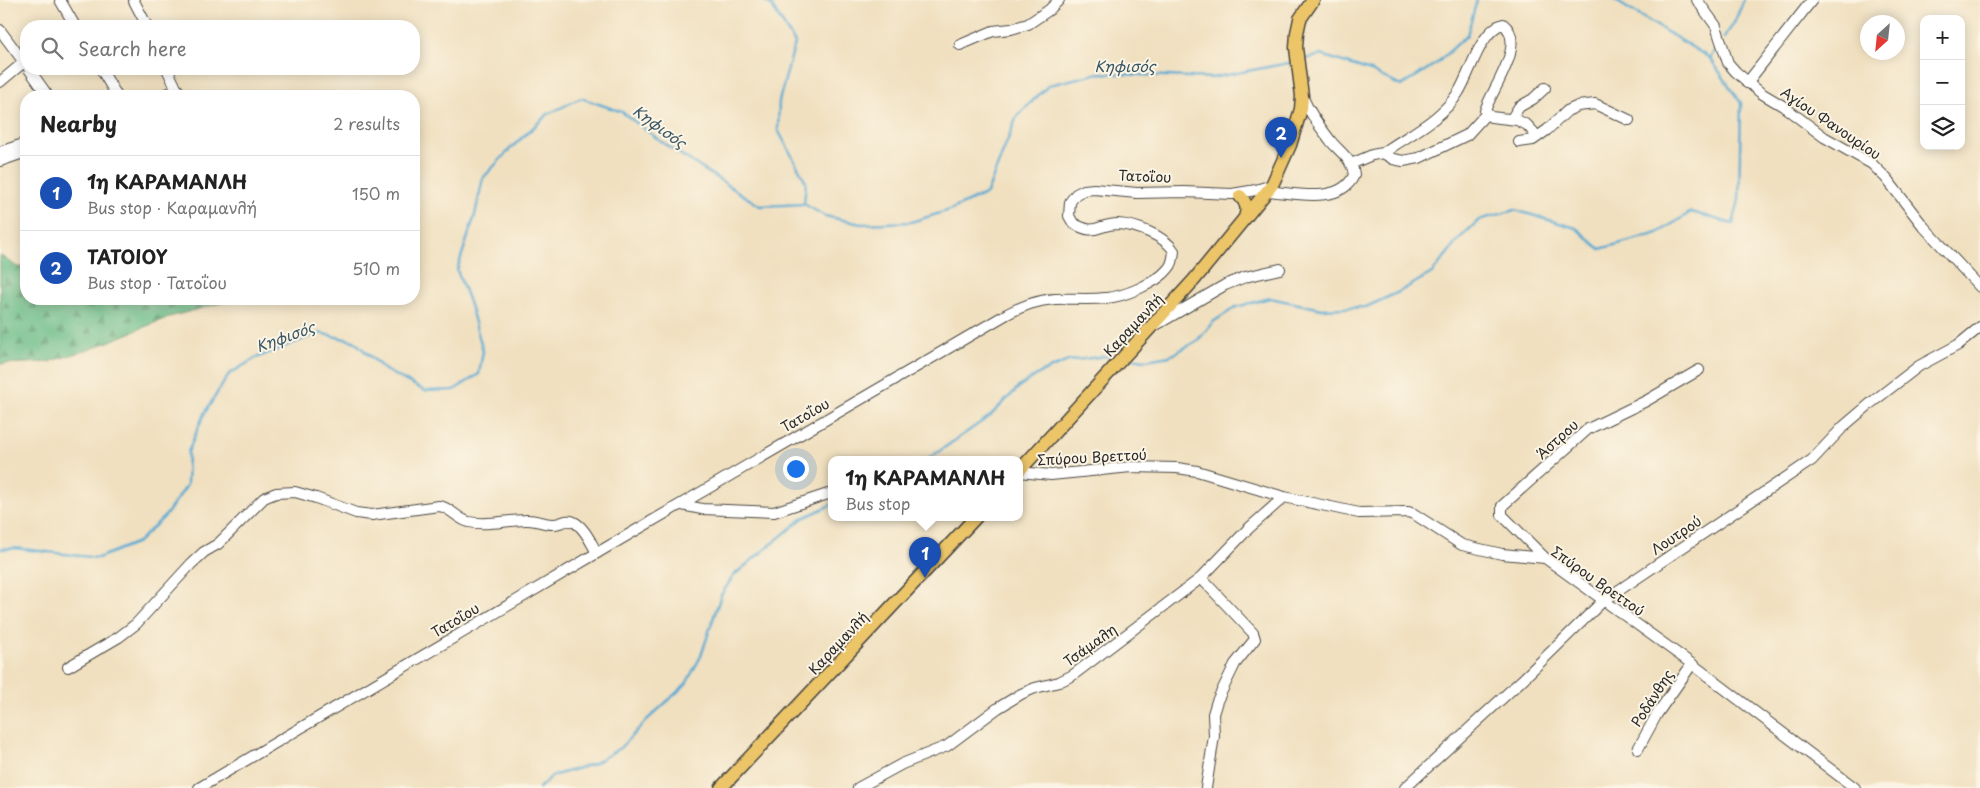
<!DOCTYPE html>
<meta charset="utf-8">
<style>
body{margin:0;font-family:"Playpen Sans",sans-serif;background:#f6f6f6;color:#222}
.controls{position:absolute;right:15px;top:15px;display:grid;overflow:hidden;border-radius:10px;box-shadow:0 2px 12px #0003}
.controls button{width:45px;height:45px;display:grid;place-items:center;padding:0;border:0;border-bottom:1px solid #e0e0e0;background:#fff;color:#222;font:25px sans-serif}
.compass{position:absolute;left:1860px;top:15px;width:45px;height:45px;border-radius:50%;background:#fff;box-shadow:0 2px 12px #0003;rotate:207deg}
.you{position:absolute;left:795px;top:468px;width:18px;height:18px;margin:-12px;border:4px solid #fff;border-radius:50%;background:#1a73e8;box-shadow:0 0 0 8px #1a73e833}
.badge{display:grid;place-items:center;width:32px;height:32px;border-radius:50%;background:#d93025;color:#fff;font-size:16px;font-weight:700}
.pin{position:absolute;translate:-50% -41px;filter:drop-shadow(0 1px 2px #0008)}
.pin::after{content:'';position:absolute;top:26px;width:18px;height:15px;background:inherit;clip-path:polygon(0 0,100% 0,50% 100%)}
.popup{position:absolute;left:828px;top:456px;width:195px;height:65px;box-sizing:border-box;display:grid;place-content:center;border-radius:10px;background:#fff;filter:drop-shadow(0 1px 4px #0005);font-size:16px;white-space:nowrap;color:#767676}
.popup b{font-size:19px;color:#222}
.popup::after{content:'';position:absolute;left:50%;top:100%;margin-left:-10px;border:10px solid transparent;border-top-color:#fff}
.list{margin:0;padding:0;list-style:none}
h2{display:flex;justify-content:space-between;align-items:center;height:65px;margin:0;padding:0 20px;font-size:21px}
h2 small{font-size:16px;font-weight:400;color:#767676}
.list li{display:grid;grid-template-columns:32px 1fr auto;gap:15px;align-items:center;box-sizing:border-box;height:75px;padding:0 20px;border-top:1px solid #e0e0e0}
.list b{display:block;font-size:19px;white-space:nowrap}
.list p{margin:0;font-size:16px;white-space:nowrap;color:#767676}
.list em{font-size:16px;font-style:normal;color:#767676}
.icon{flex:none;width:28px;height:28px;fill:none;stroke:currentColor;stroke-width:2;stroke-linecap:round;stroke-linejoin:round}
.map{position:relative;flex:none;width:1980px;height:788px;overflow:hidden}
.search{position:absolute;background:#fff;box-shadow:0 2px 12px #0003;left:20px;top:20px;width:400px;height:55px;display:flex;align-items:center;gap:12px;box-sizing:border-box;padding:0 18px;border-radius:20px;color:#767676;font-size:19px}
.panel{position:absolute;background:#fff;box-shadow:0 2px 12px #0003;left:20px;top:90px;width:400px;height:215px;border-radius:20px}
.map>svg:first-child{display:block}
</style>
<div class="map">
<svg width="1980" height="788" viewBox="0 0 1980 788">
<defs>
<pattern id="forest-firs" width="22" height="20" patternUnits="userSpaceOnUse" patternTransform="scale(1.25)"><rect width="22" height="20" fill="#6ebe8a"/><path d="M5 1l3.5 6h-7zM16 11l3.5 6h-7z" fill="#5b9b71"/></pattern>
</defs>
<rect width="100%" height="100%" fill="#fcf5e5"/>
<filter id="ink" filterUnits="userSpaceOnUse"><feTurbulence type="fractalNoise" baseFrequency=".02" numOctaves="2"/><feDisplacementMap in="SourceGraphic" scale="10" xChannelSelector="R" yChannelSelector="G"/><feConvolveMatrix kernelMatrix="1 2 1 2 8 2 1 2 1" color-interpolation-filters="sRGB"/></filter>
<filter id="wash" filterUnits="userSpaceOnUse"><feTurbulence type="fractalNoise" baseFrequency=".0096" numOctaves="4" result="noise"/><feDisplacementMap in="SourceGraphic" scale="20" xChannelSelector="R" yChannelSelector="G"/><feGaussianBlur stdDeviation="1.12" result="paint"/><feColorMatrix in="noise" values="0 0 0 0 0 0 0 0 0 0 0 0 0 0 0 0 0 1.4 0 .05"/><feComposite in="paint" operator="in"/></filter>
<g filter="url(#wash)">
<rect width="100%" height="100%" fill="#f0e0c0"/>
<path fill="url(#forest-firs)" stroke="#4c745a" d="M0 255 17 267H26V299H236L169 317 93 348 49 362 0 364Z"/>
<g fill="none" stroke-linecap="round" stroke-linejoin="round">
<g stroke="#57a9d2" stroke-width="2.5">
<path d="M762 0 771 5 795 43 779 101 778 130 806 182 804 204"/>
<path d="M1614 0 1710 58 1718 46"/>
<path d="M1724 38 1734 23 1744 0"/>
<path d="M1302 60 1321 55 1371 71 1401 86 1437 63 1467 35 1477 0"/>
<path d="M1129 358 1146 360 1170 356 1198 340 1213 322 1236 307 1270 298 1322 309 1366 307 1399 292 1432 273 1459 239 1479 220 1515 210 1576 228 1600 249 1658 233 1691 212 1733 224 1739 200 1741 103 1710 58"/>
<path d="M928 459 990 416 1020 386 1040 373 1068 361 1107 356 1116 357"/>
<path d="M0 549 14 548 98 558 138 542 166 515 187 485 188 452 204 414 229 374 256 358 319 333 354 341 385 370 425 391 454 390 479 374 483 351 470 305 457 270 475 215 483 178 512 147 548 114 581 98 622 112 666 145 760 206 804 204 825 216 861 224 911 222 950 210 987 193 1017 116 1049 85 1099 73 1211 78 1294 62"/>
<path d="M539 788 552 776 593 764 620 748 648 719 686 684 701 656 721 595 734 575 803 518 831 505"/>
</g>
</g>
</g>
<g filter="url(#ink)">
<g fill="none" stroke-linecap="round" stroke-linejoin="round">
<defs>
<g id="minor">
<path d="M60 0 75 26"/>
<path d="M1697 0 1716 26 1728 63 1736 72 1761 93 1783 106 1824 137 1872 164 1886 178 1924 227 1980 287"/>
<path d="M134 1 147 26"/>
<path d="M0 30 26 65"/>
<path d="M960 45 993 31 1011 29 1028 24 1049 10 1059 0"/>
<path d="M29 69 48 96"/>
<path d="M101 69 117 96"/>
<path d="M167 69 180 96"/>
<path d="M0 82 24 62"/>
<path d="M1747 83 1812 0"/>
<path d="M161 96 178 90"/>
<path d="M1512 118 1519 107 1533 99 1545 88"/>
<path d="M1519 142 1533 140 1547 130 1567 111 1578 106 1595 104 1629 120"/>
<path d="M0 152 26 143"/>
<path d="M1383 153 1393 159 1403 161 1419 158 1467 135 1486 114"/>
<path d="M0 161 26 152"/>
<path d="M1351 164 1372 155 1383 153C1408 135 1441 120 1458 93 1470 75 1480 30 1503 24 1528 43 1491 90 1485 111L1491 117 1517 120 1527 125 1537 136"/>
<path d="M1267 191C1294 193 1341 205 1354 175 1353 159 1338 151 1330 140 1319 126 1309 112 1302 96"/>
<path d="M1156 325 1225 285 1245 277 1280 269"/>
<path d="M1019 472 1051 475 1131 467 1177 468 1197 471 1284 497 1359 513 1408 512 1414 514 1462 545 1502 554 1545 558 1692 664 1855 788"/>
<path d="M682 505 702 509 774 512 828 494 831 495"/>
<path d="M1545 558 1502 515V506L1588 429 1646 401 1699 370"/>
<path d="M1201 578 1253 633 1255 639 1235 664 1217 701 1213 714 1214 736 1206 788"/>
<path d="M68 667 119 637 136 624 191 564 204 552 218 544 264 498 276 493 295 492 316 498 356 513 372 515 439 506C450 507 457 519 469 522 488 526 506 520 526 520 535 519 543 524 552 524 559 525 567 518 574 522 585 528 591 543 597 553"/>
<path d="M1638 749 1657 714 1692 664"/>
<path d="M199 788 597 553 1007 314C1023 306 1037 300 1055 299 1072 298 1089 300 1106 298 1123 297 1157 283 1168 269 1173 264 1173 258 1174 251 1165 236 1136 225 1118 224 1097 224 1096 237 1073 223L1069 216 1070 202 1076 194 1084 190 1094 189 1137 193 1184 192 1232 194 1256 190 1272 185"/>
<path d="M858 788 902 764 947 746 998 708 1021 694 1035 688 1059 682 1073 675 1201 578 1248 529 1284 497"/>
<path d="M1405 788 1522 680 1603 601 1812 460 1844 426 1871 403 1919 366 1958 345 1980 327"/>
</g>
<g id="major">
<path d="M1240 196C1247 203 1248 209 1245 218"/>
<path d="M1019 471 1194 280 1272 185 1290 145 1301 109 1302 96 1296 48 1297 33 1300 19 1313 0"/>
<path d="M721 788 976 517"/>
</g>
</defs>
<use href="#minor" stroke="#494641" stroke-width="12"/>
<use href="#major" stroke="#494641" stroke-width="15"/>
<use href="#minor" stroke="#fff" stroke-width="10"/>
<use href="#major" stroke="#ecc569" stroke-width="12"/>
</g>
</g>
<g text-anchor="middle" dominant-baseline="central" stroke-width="4" stroke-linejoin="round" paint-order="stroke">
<g font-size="14" fill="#2b2b2b" stroke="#fcf5e5">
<text transform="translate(1831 123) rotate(34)">Αγίου Φανουρίου</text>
<text transform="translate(1145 176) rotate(2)">Τατοΐου</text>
<text transform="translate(1133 325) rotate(-47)">Καραμανλή</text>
<text transform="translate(805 415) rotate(-30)">Τατοΐου</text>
<text transform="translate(1557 439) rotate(-42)">Άστρου</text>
<text transform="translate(1092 457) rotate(-3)">Σπύρου Βρεττού</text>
<text transform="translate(1676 535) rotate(-34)">Λουτρού</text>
<text transform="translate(1598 581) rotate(35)">Σπύρου Βρεττού</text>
<text transform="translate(455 620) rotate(-31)">Τατοΐου</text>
<text transform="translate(838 643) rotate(-47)">Καραμανλή</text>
<text transform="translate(1090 645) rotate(-36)">Τσάμαλη</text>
<text transform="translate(1652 698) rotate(-57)">Ροδάνθης</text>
</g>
<g font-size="15" font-style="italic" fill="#3a5765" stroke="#fcf5e5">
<text x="1125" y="65">Κηφισός</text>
<text transform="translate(660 126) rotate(36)">Κηφισός</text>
<text transform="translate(285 336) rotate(-20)">Κηφισός</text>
</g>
</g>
</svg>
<div class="controls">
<button>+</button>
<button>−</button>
<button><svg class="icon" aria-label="layers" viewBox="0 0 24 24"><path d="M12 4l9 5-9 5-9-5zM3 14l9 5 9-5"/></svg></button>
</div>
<svg class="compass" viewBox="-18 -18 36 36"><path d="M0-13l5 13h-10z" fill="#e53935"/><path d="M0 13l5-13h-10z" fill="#767676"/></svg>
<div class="you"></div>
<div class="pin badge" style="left:925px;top:578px;background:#1a4fb4">1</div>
<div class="popup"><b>1η ΚΑΡΑΜΑΝΛΗ</b>Bus stop</div>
<div class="pin badge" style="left:1281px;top:158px;background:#1a4fb4">2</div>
<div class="search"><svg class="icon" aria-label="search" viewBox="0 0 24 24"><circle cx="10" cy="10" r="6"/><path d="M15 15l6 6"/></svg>Search here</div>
<section class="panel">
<h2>Nearby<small>2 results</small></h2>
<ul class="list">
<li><span class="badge" style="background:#1a4fb4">1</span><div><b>1η ΚΑΡΑΜΑΝΛΗ</b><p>Bus stop · Καραμανλή</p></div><em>150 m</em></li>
<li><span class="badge" style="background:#1a4fb4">2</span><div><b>ΤΑΤΟΙΟΥ</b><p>Bus stop · Τατοΐου</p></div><em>510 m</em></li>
</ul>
</section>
</div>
